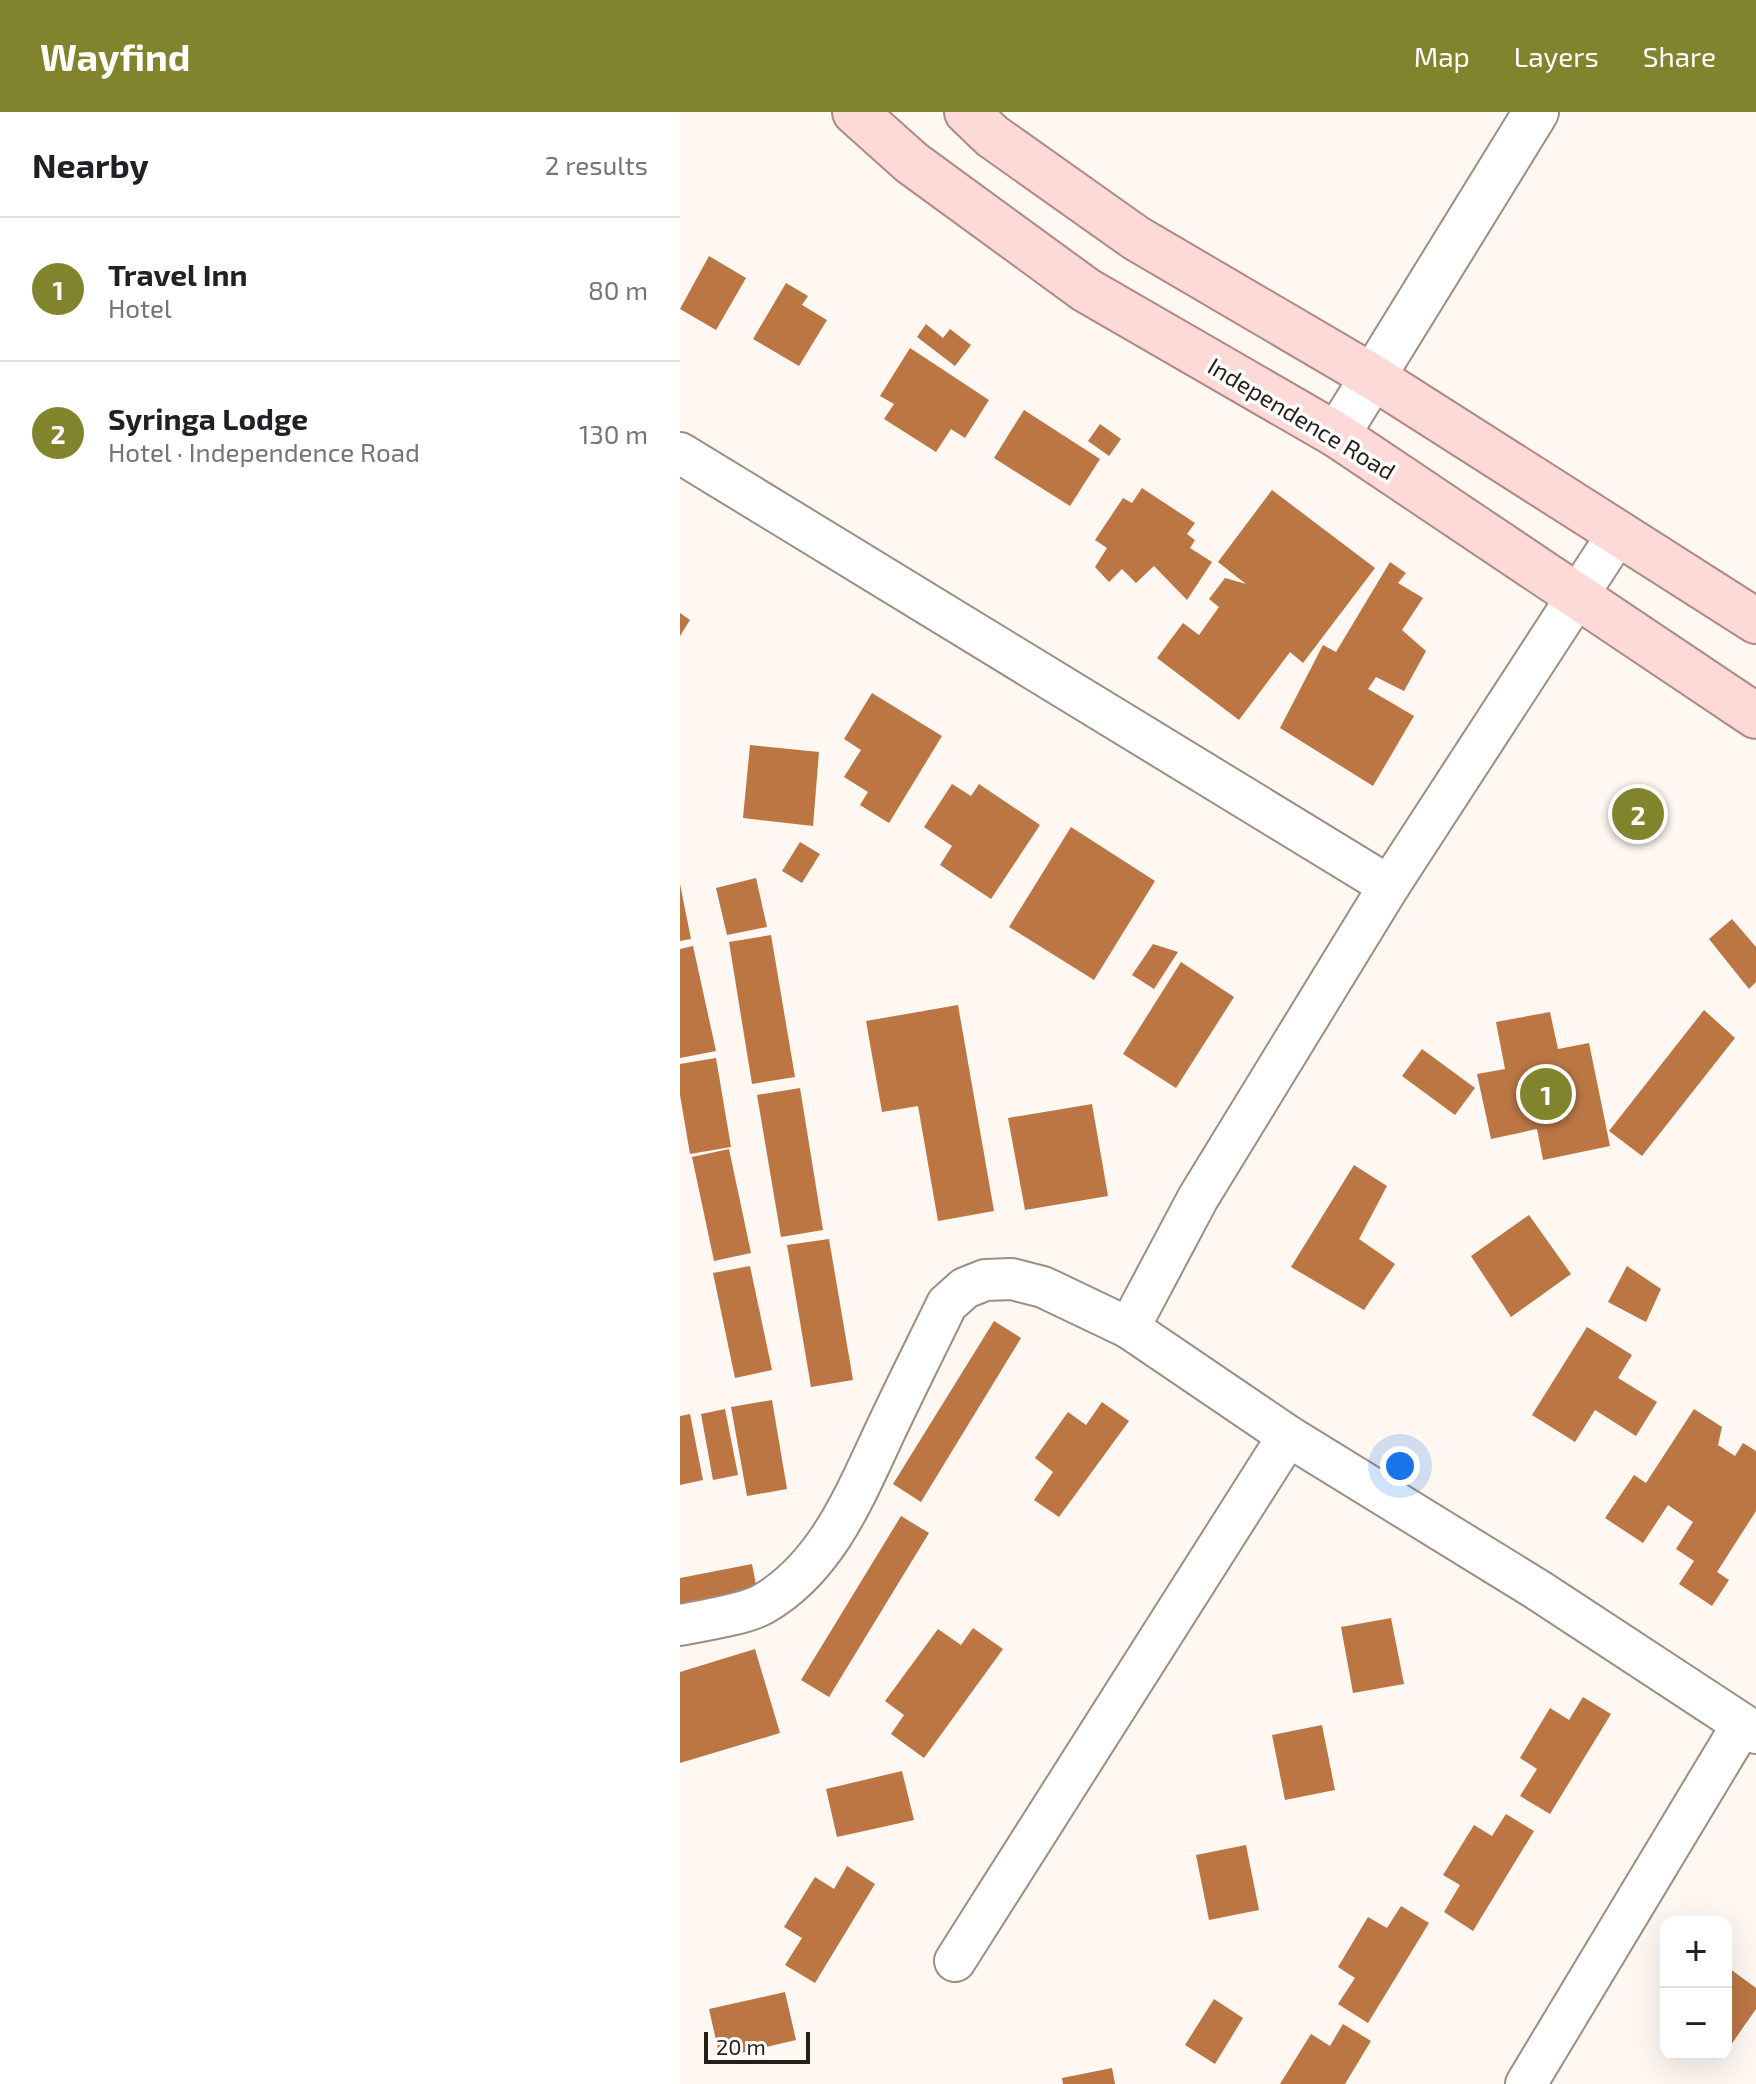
<!DOCTYPE html>
<meta charset="utf-8">
<style>
body{margin:0;font-family:"Exo 2",sans-serif;background:#f2f2f2;color:#202124}
.controls{position:absolute;right:24px;bottom:24px;display:grid;overflow:hidden;border-radius:16px;box-shadow:0 8px 32px #0002}
.controls button{width:72px;height:72px;display:grid;place-items:center;padding:0;border:0;border-bottom:2px solid #e0e0e0;background:#fff;color:#202124;font:40px sans-serif}
.scale{position:absolute;left:24px;bottom:20px;width:106px;box-sizing:border-box;padding-left:8px;border:4px solid #251f1a;border-top:0;font-size:22px;line-height:28px;white-space:nowrap;color:#251f1a;-webkit-text-stroke:6px #fff;paint-order:stroke}
.you{position:absolute;left:720px;top:1354px;width:28px;height:28px;margin:-20px;border:6px solid #fff;border-radius:50%;background:#1a73e8;box-shadow:0 0 0 12px #1a73e833}
.badge{display:grid;place-items:center;width:52px;height:52px;border-radius:50%;background:#81832d;color:#fff;font-size:26px;font-weight:700}
.pin{position:absolute;translate:-50% -50%;border:4px solid #fff;box-shadow:0 2px 8px #0006}
.list{margin:0;padding:0;list-style:none}
h2{display:flex;justify-content:space-between;align-items:center;height:104px;margin:0;padding:0 32px;font-size:34px}
h2 small{font-size:26px;font-weight:400;color:#757577}
.list li{display:grid;grid-template-columns:52px 1fr auto;gap:24px;align-items:center;box-sizing:border-box;height:144px;padding:0 32px;border-top:2px solid #e0e0e0}
.list b{display:block;font-size:30px;white-space:nowrap}
.list p{margin:0;font-size:26px;white-space:nowrap;color:#757577}
.list em{font-size:26px;font-style:normal;color:#757577}
.map{position:relative;flex:none;width:1076px;height:1972px;overflow:hidden}
header{display:flex;align-items:center;gap:48px;box-sizing:border-box;height:112px;padding:0 40px;background:#81832d;color:#fff}
header strong{font-size:38px}
nav{display:flex;gap:44px;margin-inline-start:auto;font-size:28px}
main{display:flex}
aside{flex:1;background:#fff}
.map>svg:first-child{display:block}
</style>
<header>
<strong>Wayfind</strong>
<nav><a>Map</a><a>Layers</a><a>Share</a></nav>
</header>
<main>
<aside>
<h2>Nearby<small>2 results</small></h2>
<ul class="list">
<li><span class="badge">1</span><div><b>Travel Inn</b><p>Hotel</p></div><em>80 m</em></li>
<li><span class="badge">2</span><div><b>Syringa Lodge</b><p>Hotel · Independence Road</p></div><em>130 m</em></li>
</ul>
</aside>
<div class="map">
<svg width="1076" height="1972" viewBox="0 0 1076 1972">
<rect width="100%" height="100%" fill="#fef7f2"/>
<g fill="#bb7644">
<path d="M29 144 66 166 36 218 0 197Z"/>
<path d="M106 171 128 184 122 193 147 208 119 254 73 227Z"/>
<path d="M246 212 263 226 270 217 291 233 275 254 237 225Z"/>
<path d="M230 236 309 288 285 326 271 317 256 340 204 307 214 292 200 284Z"/>
<path d="M344 298 420 347 390 394 314 346Z"/>
<path d="M420 312 441 327 429 344 408 329Z"/>
<path d="M462 376 515 411 507 422 515 428 510 436 532 450 507 488 474 454 456 471 442 457 429 470 415 455 427 436 415 428 443 386 452 391Z"/>
<path d="M592 378 695 456 623 551 610 540 559 608 477 546 503 511 519 523 539 495 529 487 545 466 566 472 538 450Z"/>
<path d="M710 450 726 461 718 471 743 486 722 518 746 539 724 579 696 565 688 577 734 604 693 674 600 616 643 533 656 540Z"/>
<path d="M0 501 10 508 0 524Z"/>
<path d="M192 581 262 624 209 711 180 693 188 680 164 665 181 638 164 627Z"/>
<path d="M70 633 139 640 133 714 63 706Z"/>
<path d="M272 672 291 684 299 672 360 713 311 787 260 753 272 734 244 715Z"/>
<path d="M391 715 475 769 414 868 329 815Z"/>
<path d="M120 730 140 742 122 771 102 759Z"/>
<path d="M76 766 87 815 47 823 36 776Z"/>
<path d="M0 772 11 827 0 829Z"/>
<path d="M1052 807 1076 835V870L1069 877 1029 827Z"/>
<path d="M91 823 115 965 72 972 49 830Z"/>
<path d="M473 832 498 840 474 877 452 863Z"/>
<path d="M13 834 36 939 0 946V837Z"/>
<path d="M501 850 554 885 496 976 443 942Z"/>
<path d="M278 893 314 1099 258 1109 238 994 202 1000 186 909Z"/>
<path d="M1024 898 1055 926 962 1044 929 1019Z"/>
<path d="M870 900 878 937 909 931 930 1034 863 1048 857 1017 811 1027 797 962 825 957 816 910Z"/>
<path d="M742 937 795 976 775 1003 722 964Z"/>
<path d="M36 946 51 1035 10 1042 0 983V952Z"/>
<path d="M120 976 143 1118 101 1125 77 983Z"/>
<path d="M412 992 428 1084 345 1098 328 1006Z"/>
<path d="M49 1037 71 1141 34 1149 12 1045Z"/>
<path d="M674 1053 707 1074 679 1127 715 1152 684 1198 611 1155Z"/>
<path d="M849 1103 891 1162 831 1205 791 1144Z"/>
<path d="M149 1127 173 1268 131 1275 107 1133Z"/>
<path d="M70 1154 92 1258 55 1266 33 1161Z"/>
<path d="M947 1154 981 1177 966 1210 928 1190Z"/>
<path d="M314 1209 341 1226 241 1390 213 1372Z"/>
<path d="M907 1215 952 1243 938 1266 977 1290 956 1324 915 1298 895 1330 852 1303Z"/>
<path d="M92 1288 107 1377 67 1384 51 1295Z"/>
<path d="M422 1290 449 1309 379 1405 354 1388 373 1360 355 1346 388 1300 406 1313Z"/>
<path d="M45 1297 58 1363 33 1368 21 1302Z"/>
<path d="M1014 1297 1042 1315 1038 1333 1055 1344 1063 1331 1076 1339V1399L1037 1460 1049 1468 1032 1494 999 1472 1014 1449 996 1437 1013 1410 988 1393 963 1431 925 1406 954 1363 966 1371Z"/>
<path d="M10 1302 23 1368 0 1373V1304Z"/>
<path d="M221 1404 249 1421 149 1585 121 1568Z"/>
<path d="M72 1452 78 1483 0 1498V1466Z"/>
<path d="M711 1506 724 1572 673 1581 661 1515Z"/>
<path d="M293 1516 323 1537 244 1646 211 1622 224 1603 205 1589 258 1517 281 1533Z"/>
<path d="M75 1537 100 1621 0 1651V1560Z"/>
<path d="M903 1585 931 1602 870 1702 840 1684 857 1657 840 1646 870 1596 889 1608Z"/>
<path d="M642 1613 655 1678 605 1688 592 1623Z"/>
<path d="M222 1659 234 1708 157 1725 146 1677Z"/>
<path d="M826 1702 854 1719 793 1819 764 1800 780 1773 763 1763 794 1713 812 1724Z"/>
<path d="M566 1733 579 1798 529 1808 516 1743Z"/>
<path d="M167 1754 195 1772 135 1871 105 1853 122 1826 104 1815 135 1765 154 1777Z"/>
<path d="M721 1794 749 1811 688 1911 658 1892 675 1866 658 1855 688 1805 707 1816Z"/>
<path d="M1046 1854 1076 1876V1897L1046 1940Z"/>
<path d="M105 1880 116 1928 40 1946 29 1897Z"/>
<path d="M534 1887 563 1906 535 1952 505 1933Z"/>
<path d="M663 1912 691 1929 665 1972H600L631 1922 650 1934Z"/>
<path d="M432 1956 435 1972H383L382 1966Z"/>
</g>
<g fill="none" stroke-linecap="round" stroke-linejoin="round">
<defs>
<g id="minor">
<path d="M0 341 709 774"/>
<path d="M449 1216 518 1086 709 774 937 423"/>
<path d="M0 1513C24 1508 63 1503 83 1492 149 1454 177 1378 208 1313 227 1273 247 1233 267 1192L285 1176 305 1168 332 1167 363 1175 449 1216 608 1324 858 1478 1076 1621"/>
<path d="M275 1849 608 1324"/>
<path d="M846 1972 1062 1613"/>
</g>
<path id="tertiary" d="M657 323 856 0"/>
<g id="primary">
<path d="M175 0 232 51 406 178 657 323 1076 604"/>
<path d="M287 0 312 24 456 126 693 265 1076 509"/>
</g>
</defs>
<use href="#minor" stroke="#9c8e81" stroke-width="44"/>
<use href="#tertiary" stroke="#9c8e81" stroke-width="48"/>
<use href="#primary" stroke="#b08884" stroke-width="48"/>
<use href="#minor" stroke="#fff" stroke-width="40"/>
<use href="#tertiary" stroke="#fff" stroke-width="44"/>
<use href="#primary" stroke="#fddad7" stroke-width="44"/>
</g>
<g text-anchor="middle" dominant-baseline="central" stroke-width="7" stroke-linejoin="round" paint-order="stroke">
<g font-size="24" fill="#251f1a" stroke="#fff">
<text transform="translate(622 306) rotate(31)">Independence Road</text>
</g>
</g>
</svg>
<div class="controls">
<button>+</button>
<button>−</button>
</div>
<div class="scale">20 m</div>
<div class="you"></div>
<div class="pin badge" style="left:866px;top:982px">1</div>
<div class="pin badge" style="left:958px;top:702px">2</div>
</div>
</main>
